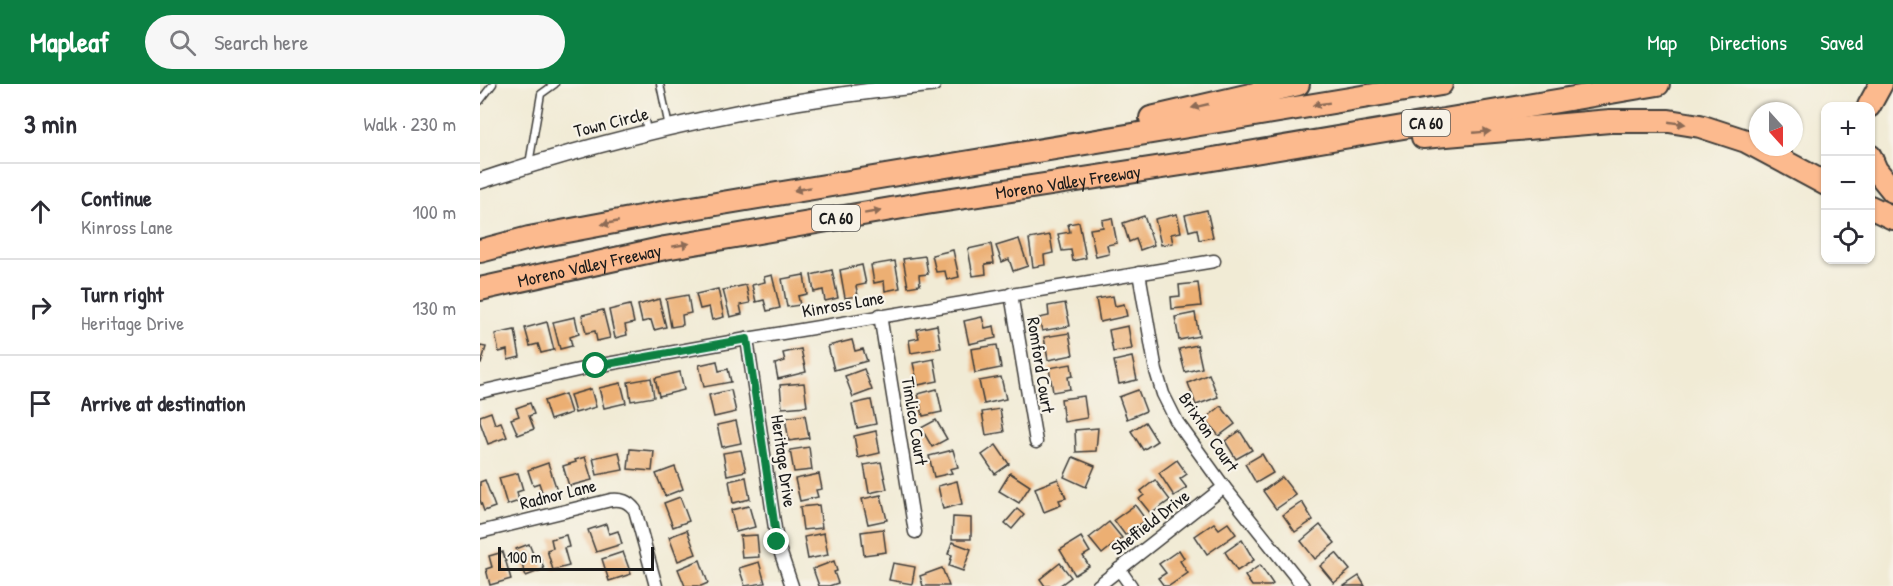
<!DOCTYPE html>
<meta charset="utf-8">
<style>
body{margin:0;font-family:"Patrick Hand",sans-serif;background:#f7f7f7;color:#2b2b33}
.controls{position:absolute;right:18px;top:18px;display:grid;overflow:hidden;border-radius:12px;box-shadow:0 2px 4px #0004}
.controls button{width:54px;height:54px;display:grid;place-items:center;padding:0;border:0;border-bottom:2px solid #e1e1e2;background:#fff;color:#2b2b33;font:30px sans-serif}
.compass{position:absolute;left:1269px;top:18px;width:54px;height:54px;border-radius:50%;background:#fff;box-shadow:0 2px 4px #0004;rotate:159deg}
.scale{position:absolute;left:18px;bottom:15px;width:156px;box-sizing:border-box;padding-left:6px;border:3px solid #1c1c1c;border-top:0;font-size:16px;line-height:21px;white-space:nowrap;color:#1c1c1c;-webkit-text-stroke:4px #f7f3e8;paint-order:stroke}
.stop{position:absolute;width:18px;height:18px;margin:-14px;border:4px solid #0b8043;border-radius:50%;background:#fff}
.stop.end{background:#0b8043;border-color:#fff;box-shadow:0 2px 6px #0008}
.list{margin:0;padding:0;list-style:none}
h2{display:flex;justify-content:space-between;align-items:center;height:78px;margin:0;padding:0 24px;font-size:26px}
h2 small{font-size:20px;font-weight:400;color:#7c7c81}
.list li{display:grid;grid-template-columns:39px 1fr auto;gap:18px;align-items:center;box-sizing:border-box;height:96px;padding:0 24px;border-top:2px solid #e1e1e2}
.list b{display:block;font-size:22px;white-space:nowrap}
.list p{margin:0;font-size:20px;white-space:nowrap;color:#7c7c81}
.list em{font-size:20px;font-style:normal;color:#7c7c81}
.icon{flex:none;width:33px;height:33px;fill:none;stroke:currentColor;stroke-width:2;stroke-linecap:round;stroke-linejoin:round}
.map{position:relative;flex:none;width:1413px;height:502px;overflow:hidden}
header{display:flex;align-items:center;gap:36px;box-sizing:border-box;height:84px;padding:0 30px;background:#0b8043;color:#fff}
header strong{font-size:28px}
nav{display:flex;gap:33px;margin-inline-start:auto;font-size:21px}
.search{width:420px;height:54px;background:#f7f7f7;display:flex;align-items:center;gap:15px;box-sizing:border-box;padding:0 21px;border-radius:33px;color:#7c7c81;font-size:22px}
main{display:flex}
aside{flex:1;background:#fff}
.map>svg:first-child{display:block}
</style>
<header>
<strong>Mapleaf</strong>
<div class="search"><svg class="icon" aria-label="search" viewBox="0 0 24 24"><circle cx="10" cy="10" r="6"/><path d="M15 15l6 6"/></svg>Search here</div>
<nav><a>Map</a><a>Directions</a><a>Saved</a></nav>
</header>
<main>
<aside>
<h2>3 min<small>Walk · 230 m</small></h2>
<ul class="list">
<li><svg class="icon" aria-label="ahead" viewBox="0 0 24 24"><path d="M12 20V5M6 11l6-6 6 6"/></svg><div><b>Continue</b><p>Kinross Lane</p></div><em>100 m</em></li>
<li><svg class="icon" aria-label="right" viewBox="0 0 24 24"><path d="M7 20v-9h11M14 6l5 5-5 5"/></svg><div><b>Turn right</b><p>Heritage Drive</p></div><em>130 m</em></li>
<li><svg class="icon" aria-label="arrive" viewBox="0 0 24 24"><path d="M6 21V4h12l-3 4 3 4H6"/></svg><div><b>Arrive at destination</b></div></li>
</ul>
</aside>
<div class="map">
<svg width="1413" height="502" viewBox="0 0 1413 502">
<rect width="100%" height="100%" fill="#f7f3e8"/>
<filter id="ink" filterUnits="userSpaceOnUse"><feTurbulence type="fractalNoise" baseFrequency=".0167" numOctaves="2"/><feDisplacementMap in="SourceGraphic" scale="12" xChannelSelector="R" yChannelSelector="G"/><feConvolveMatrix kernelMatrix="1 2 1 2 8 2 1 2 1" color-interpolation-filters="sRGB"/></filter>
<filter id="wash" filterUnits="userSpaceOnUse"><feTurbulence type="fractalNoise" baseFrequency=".008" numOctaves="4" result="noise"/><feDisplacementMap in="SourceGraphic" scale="24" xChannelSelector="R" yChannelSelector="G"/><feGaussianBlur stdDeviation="1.35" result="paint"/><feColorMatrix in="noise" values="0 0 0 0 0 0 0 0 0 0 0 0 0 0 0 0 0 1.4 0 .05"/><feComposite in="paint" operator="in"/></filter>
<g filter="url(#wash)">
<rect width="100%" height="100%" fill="#f1ebd5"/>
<g id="blocks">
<g fill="#ecaf73">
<path d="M727 126 733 153 719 156 717 145 709 147 705 131Z"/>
<path d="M697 130 701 148 691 150 693 159 681 161 675 135Z"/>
<path d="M664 132 674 161 660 166 656 155 649 158 643 139Z"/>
<path d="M632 134 637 159 627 161 629 170 616 173 610 145 623 143 622 136Z"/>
<path d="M599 138 606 174 593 177 591 166 582 167 578 150 590 148 588 140Z"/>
<path d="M570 151 573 169 564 171 565 181 553 183 549 155Z"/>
<path d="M539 155 548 182 533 187 529 175 522 178 516 162Z"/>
<path d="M511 160 514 179 505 180 506 190 493 192 488 165Z"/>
<path d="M473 166 479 193 467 196 465 187 456 188 452 171Z"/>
<path d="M445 172 448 190 439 191 440 201 428 203 423 175Z"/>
<path d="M415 177 420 204 405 207 404 197 394 199 391 181Z"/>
<path d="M382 181 386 200 376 202 378 212 365 214 360 186Z"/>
<path d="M352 186 358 214 345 217 343 206 334 208 331 191Z"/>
<path d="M292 191 300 224 287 227 284 216 276 218 272 201 285 198 284 193Z"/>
<path d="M324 191 327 210 318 212 320 221 307 223 302 195Z"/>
<path d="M718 199 721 222 692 225 691 213 700 212 699 201Z"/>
<path d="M266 201 270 219 260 221 262 230 250 233 243 206Z"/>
<path d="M238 205 244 233 232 236 229 223 220 225 216 210Z"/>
<path d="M208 211 211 229 202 231 203 241 191 243 186 215Z"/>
<path d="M633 212 635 222 644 220 647 232 620 238 616 215Z"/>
<path d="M179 215 186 243 174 246 171 236 162 238 158 221Z"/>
<path d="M585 219 590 242 562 247 559 234 569 232 568 222Z"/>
<path d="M150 221 154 239 145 241 147 251 135 254 129 226Z"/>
<path d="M123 226 130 254 117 257 115 247 106 249 102 231Z"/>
<path d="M715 229 719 252 699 256 695 233Z"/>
<path d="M95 233 99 250 90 253 92 262 80 265 73 238Z"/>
<path d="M502 233 505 244 514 242 516 254 489 260 484 237Z"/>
<path d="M67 238 74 266 61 269 58 260 50 262 45 244Z"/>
<path d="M457 241 461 264 431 269 429 256 439 254 437 245Z"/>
<path d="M648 242 652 265 633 268 629 246Z"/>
<path d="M35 246 40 273 28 276 27 266 19 268 15 250Z"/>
<path d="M589 249 593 271 568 276 564 253Z"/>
<path d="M372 256 375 267 383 265 387 277 354 286 348 262Z"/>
<path d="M517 261 521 284 495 289 491 265Z"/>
<path d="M717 261 722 284 705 288 699 265Z"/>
<path d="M0 262 6 263 1 280H0Z"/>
<path d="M321 265 326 288 298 295 295 280 305 277 303 269Z"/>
<path d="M652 273 657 296 639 300 634 277Z"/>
<path d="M454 275 458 297 438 301 433 279Z"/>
<path d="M237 277 239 287 248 285 251 298 224 303 219 281Z"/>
<path d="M591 280 593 292 588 293 590 305 573 308 569 284Z"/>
<path d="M384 285 392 306 373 313 365 292Z"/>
<path d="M200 288 204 306 179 312 175 294Z"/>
<path d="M729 290 738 313 716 321 708 299Z"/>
<path d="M521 293 526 315 504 320 499 297Z"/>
<path d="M171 294 174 313 151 317 148 298Z"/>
<path d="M141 299 146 319 124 324 119 304Z"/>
<path d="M324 299 327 322 302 324 300 301Z"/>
<path d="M111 305 116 323 95 329 90 311Z"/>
<path d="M457 305 462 328 443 332 438 310Z"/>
<path d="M251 306 256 328 234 333 229 311Z"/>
<path d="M658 306 666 327 647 335 639 313Z"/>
<path d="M85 310 91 329 70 336 64 317Z"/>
<path d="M604 312 607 334 584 338 581 315Z"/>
<path d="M391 316 396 340 377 344 372 320Z"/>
<path d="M50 319 54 330 49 332 54 345 38 351 31 335 39 332 36 324Z"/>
<path d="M741 322 755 340 739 352 725 335Z"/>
<path d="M520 325 524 348 506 351 502 328Z"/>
<path d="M11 328 15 340 21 338 27 353 8 360 0 338V332Z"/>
<path d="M325 331 329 354 309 357 305 334Z"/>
<path d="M456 336 467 355 452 363 441 344Z"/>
<path d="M256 337 261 359 242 363 237 341Z"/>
<path d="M665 338 677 357 663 366 651 347Z"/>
<path d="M618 344 616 367 596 368 595 346Z"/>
<path d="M396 347 400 369 378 374 374 352Z"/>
<path d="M760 347 772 366 756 375 745 357Z"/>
<path d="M516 361 529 380 515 390 502 371Z"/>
<path d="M329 363 332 386 314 388 310 366Z"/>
<path d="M150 365 174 367 172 387 148 385Z"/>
<path d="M261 366 266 387 247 391 243 369Z"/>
<path d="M473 366 478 383 470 385 472 389 454 393 449 372Z"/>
<path d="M139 368 143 386 117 391 113 374Z"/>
<path d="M782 370 793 389 776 399 765 380Z"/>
<path d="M105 373 112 396 89 402 83 382 96 378 95 376Z"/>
<path d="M593 373 615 382 606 403 584 393Z"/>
<path d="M697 376 707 390 700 395 707 404 694 412 679 389Z"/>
<path d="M401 378 407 405 389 409 384 381Z"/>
<path d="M68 379 77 406 63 411 59 399 53 401 48 386Z"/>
<path d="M195 383 203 405 185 412 176 390Z"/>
<path d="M38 389 43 406 37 408 39 417 27 421 19 394Z"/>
<path d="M530 389 550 402 539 419 519 407Z"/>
<path d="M339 390 342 405 336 406 338 413 320 417 315 395Z"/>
<path d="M266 393 270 415 253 419 249 397Z"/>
<path d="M802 393 816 411 796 425 783 407Z"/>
<path d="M578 395 586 414 579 416 581 421 564 428 555 404Z"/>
<path d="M5 396 15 423 4 427 0 416V398Z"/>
<path d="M675 396 690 416 671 430 659 415 664 411 661 407Z"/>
<path d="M477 397 482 420 463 425 458 402Z"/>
<path d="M401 411 407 436 388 440 382 415Z"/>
<path d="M200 413 209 437 193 443 184 419Z"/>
<path d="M822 418 833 436 815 448 803 431Z"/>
<path d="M339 421 342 444 323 446 320 423Z"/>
<path d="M655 421 666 436 645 451 634 436Z"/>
<path d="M269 422 275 443 256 448 251 426Z"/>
<path d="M537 425 544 431 532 445 525 439Z"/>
<path d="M473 433 491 434V455H472Z"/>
<path d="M629 438 642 454 622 470 609 454Z"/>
<path d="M734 439 739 445 748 439 756 450 727 470 715 452Z"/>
<path d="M126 440 129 450 138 447 142 460 116 468 108 446Z"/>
<path d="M840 441 855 459 835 475 821 457Z"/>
<path d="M403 445 406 468 384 471 381 448Z"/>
<path d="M207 446 216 470 198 477 189 453Z"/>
<path d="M344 449 348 471 328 475 324 453Z"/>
<path d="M86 451 89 463 84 464 89 482 73 486 67 466 73 464 71 455Z"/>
<path d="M277 451 279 473 262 474 260 452Z"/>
<path d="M601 453 610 468 603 472 609 482 595 491 580 466Z"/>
<path d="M762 456 774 476 757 487 745 468Z"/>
<path d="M472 458 491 465 483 487 469 482 472 471 468 470Z"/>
<path d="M49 460 54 472 59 470 64 485 46 492 36 465Z"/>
<path d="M699 466 704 474 700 477 708 489 689 502H684L678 494 686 489 679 480Z"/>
<path d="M23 468 31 495 10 501 6 485 12 483 9 472Z"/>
<path d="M143 468 151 490 129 497 122 475Z"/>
<path d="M856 469 870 486 854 499 840 482Z"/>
<path d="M220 476 228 499 221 502H205L198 485Z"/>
<path d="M354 477 357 487 354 488 358 499 349 502H339L333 485Z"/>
<path d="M279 478 285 499 265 502 259 484Z"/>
<path d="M413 479 435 483 432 500 409 496Z"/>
<path d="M580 479 591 493 579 502H565L560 495Z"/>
<path d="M780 481 793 500 790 502H772L765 492Z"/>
<path d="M462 484 469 502H443L440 492Z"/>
<path d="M879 492 885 502H864Z"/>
</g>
</g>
</g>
<g filter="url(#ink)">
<use href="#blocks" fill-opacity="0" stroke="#3c3b38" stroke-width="1.5"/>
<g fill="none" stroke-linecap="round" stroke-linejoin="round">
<defs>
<g id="service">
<path d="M180 0 189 43"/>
<path d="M0 17 13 0"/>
<path d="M165 36 167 48"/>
<path d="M49 80 61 10 75 0"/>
</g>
<g id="minor">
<path d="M659 189 676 287 683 310 697 338 744 403 823 502"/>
<path d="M531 210 556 358"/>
<path d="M400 231 435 448"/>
<path d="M267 255 297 458 312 502"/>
<path d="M0 308 116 282 267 255 734 177"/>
<path d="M0 448 131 416C142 415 148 417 155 426L176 502"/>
<path d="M639 485 651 502"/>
<path d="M618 502 744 403"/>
</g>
<path id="tertiary" d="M0 97C147 48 298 15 453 0"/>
<g id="motorway">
<path d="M1389 22 1401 0"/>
<path d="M671 34 818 0"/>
<path d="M943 53 1130 37H1189L1220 42 1266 57 1346 100"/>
<path d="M1390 72 1396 86 1413 107"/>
<path d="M1390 123 1413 134"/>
<path d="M0 167 49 154 182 129 961 0"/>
<path id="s1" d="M0 205 185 164 446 119 715 78 1178 0"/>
</g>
</defs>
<use href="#service" stroke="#3c3b38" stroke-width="9"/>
<use href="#minor" stroke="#3c3b38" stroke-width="15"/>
<use href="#tertiary" stroke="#3c3b38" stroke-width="18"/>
<use href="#motorway" stroke="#3c3b38" stroke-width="26"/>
<use href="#service" stroke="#fff" stroke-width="6"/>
<use href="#minor" stroke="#fff" stroke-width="12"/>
<use href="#tertiary" stroke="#fff" stroke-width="15"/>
<use href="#motorway" stroke="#fcba8e" stroke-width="22"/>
</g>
<defs><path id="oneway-solid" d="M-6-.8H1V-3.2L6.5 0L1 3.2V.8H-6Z" transform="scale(1.5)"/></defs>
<g fill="#8c6b55">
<use href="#oneway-solid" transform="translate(841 20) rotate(171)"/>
<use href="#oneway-solid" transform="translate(720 22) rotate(167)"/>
<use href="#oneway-solid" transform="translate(1197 39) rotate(8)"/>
<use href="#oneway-solid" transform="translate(1002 48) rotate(-5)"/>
<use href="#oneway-solid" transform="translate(322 105) rotate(170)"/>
<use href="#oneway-solid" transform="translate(393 128) rotate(-10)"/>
<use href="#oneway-solid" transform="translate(130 139) rotate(169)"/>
<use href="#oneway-solid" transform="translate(201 161) rotate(-10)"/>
</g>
</g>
<g fill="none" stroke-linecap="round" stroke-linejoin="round" filter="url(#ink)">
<path stroke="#0b8043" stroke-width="8" d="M116 282 267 255 297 458"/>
</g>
<g text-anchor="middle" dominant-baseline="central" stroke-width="4.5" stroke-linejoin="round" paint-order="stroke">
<g fill="#f7f3e8" stroke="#5e5c59" stroke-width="1.5">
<rect x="922" y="26" width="48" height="26" rx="4.5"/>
<rect x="332" y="121" width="48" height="26" rx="4.5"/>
</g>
<g font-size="16" font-weight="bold" fill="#1c1c1c">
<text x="946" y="39">CA 60</text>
<text x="356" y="134">CA 60</text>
</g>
<g font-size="18" fill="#1c1c1c" stroke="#f7f3e8">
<text transform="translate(131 38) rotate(-14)">Town Circle</text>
<text stroke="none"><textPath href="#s1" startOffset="598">Moreno Valley Freeway</textPath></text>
<text stroke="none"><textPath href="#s1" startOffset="112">Moreno Valley Freeway</textPath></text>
<text transform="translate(363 220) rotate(-10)">Kinross Lane</text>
<text transform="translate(561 281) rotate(81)">Romford Court</text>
<text transform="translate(435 337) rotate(81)">Timlico Court</text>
<text transform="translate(729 348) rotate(56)">Brixton Court</text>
<text transform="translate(304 377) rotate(82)">Heritage Drive</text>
<text transform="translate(78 410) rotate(-14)">Radnor Lane</text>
<text transform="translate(670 438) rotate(-38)">Sheffield Drive</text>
</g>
</g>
</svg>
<div class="controls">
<button>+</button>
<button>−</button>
<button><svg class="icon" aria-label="locate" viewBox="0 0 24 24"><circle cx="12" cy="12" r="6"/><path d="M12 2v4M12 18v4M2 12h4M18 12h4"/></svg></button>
</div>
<svg class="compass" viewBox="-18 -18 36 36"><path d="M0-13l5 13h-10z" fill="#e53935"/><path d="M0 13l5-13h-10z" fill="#7c7c81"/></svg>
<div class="scale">100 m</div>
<div class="stop" style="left:116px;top:282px"></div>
<div class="stop end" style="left:297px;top:458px"></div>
</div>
</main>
